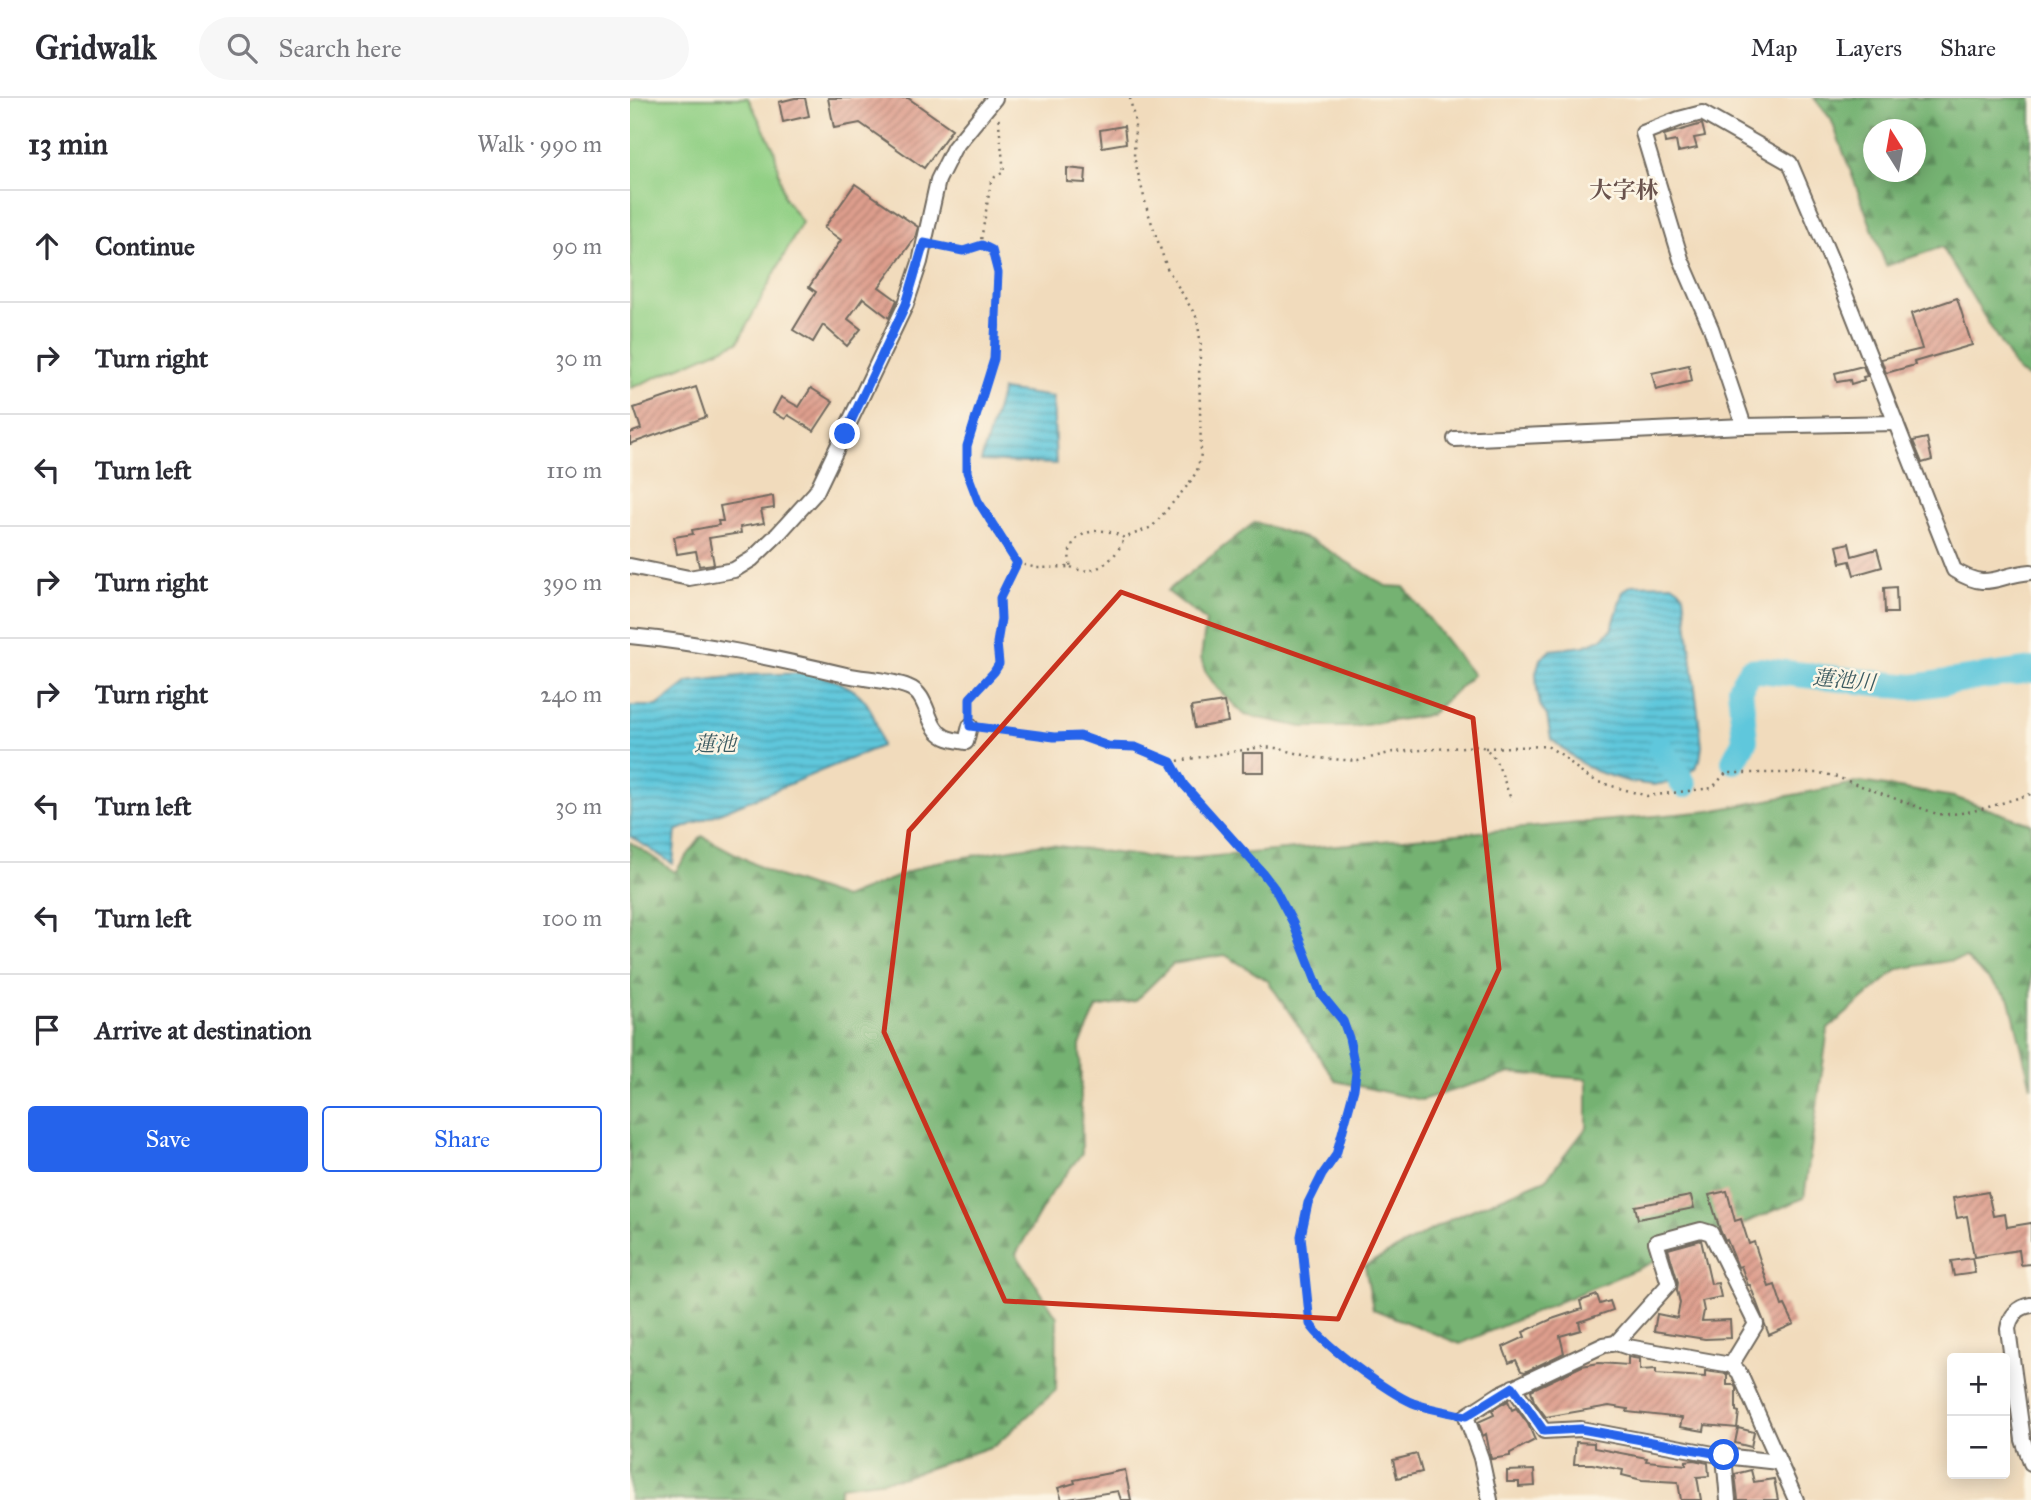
<!DOCTYPE html>
<meta charset="utf-8">
<style>
body{margin:0;font-family:"IM FELL Great Primer","Noto Serif JP",serif;background:#f7f7f7;color:#2b2b33}
.controls{position:absolute;right:21px;bottom:21px;display:grid;overflow:hidden;border-radius:7px;box-shadow:0 4px 18px #0003}
.controls button{width:63px;height:63px;display:grid;place-items:center;padding:0;border:0;border-bottom:2px solid #e1e1e2;background:#fff;color:#2b2b33;font:35px sans-serif}
.compass{position:absolute;left:1233px;top:21px;width:63px;height:63px;border-radius:50%;background:#fff;box-shadow:0 4px 18px #0003;rotate:349deg}
.stop{position:absolute;width:21px;height:21px;margin:-16px;border:5px solid #2563eb;border-radius:50%;background:#fff}
.stop.end{background:#2563eb;border-color:#fff;box-shadow:0 2px 7px #0008}
.list{margin:0;padding:0;list-style:none}
h2{display:flex;justify-content:space-between;align-items:center;height:91px;margin:0;padding:0 28px;font-size:30px}
h2 small{font-size:23px;font-weight:400;color:#7c7c81}
.list li{display:grid;grid-template-columns:46px 1fr auto;gap:21px;align-items:center;box-sizing:border-box;height:112px;padding:0 28px;border-top:2px solid #e1e1e2}
.list b{display:block;font-size:26px;white-space:nowrap}
.list em{font-size:23px;font-style:normal;color:#7c7c81}
.actions{display:flex;gap:14px;padding:21px 28px}
.actions a{flex:1;padding:16px 0;border:2px solid #2563eb;border-radius:7px;text-align:center;font-size:24px;color:#2563eb}
.actions .main{background:#2563eb;color:#fff}
.icon{flex:none;width:38px;height:38px;fill:none;stroke:currentColor;stroke-width:2;stroke-linecap:round;stroke-linejoin:round}
.map{position:relative;flex:none;width:1401px;height:1402px;overflow:hidden}
header{display:flex;align-items:center;gap:42px;box-sizing:border-box;height:98px;padding:0 35px;background:#fff;border-bottom:2px solid #e1e1e2}
header strong{font-size:33px}
nav{display:flex;gap:38px;margin-inline-start:auto;font-size:24px}
.search{width:490px;height:63px;background:#f7f7f7;display:flex;align-items:center;gap:18px;box-sizing:border-box;padding:0 24px;border-radius:38px;color:#7c7c81;font-size:26px}
main{display:flex}
aside{flex:1;background:#fff}
.map>svg:first-child{display:block}
</style>
<header>
<strong>Gridwalk</strong>
<div class="search"><svg class="icon" aria-label="search" viewBox="0 0 24 24"><circle cx="10" cy="10" r="6"/><path d="M15 15l6 6"/></svg>Search here</div>
<nav><a>Map</a><a>Layers</a><a>Share</a></nav>
</header>
<main>
<aside>
<h2>13 min<small>Walk · 990 m</small></h2>
<ul class="list">
<li><svg class="icon" aria-label="ahead" viewBox="0 0 24 24"><path d="M12 20V5M6 11l6-6 6 6"/></svg><div><b>Continue</b></div><em>90 m</em></li>
<li><svg class="icon" aria-label="right" viewBox="0 0 24 24"><path d="M7 20v-9h11M14 6l5 5-5 5"/></svg><div><b>Turn right</b></div><em>30 m</em></li>
<li><svg class="icon" aria-label="left" viewBox="0 0 24 24"><path d="M17 20v-9H6M10 6l-5 5 5 5"/></svg><div><b>Turn left</b></div><em>110 m</em></li>
<li><svg class="icon" aria-label="right" viewBox="0 0 24 24"><path d="M7 20v-9h11M14 6l5 5-5 5"/></svg><div><b>Turn right</b></div><em>390 m</em></li>
<li><svg class="icon" aria-label="right" viewBox="0 0 24 24"><path d="M7 20v-9h11M14 6l5 5-5 5"/></svg><div><b>Turn right</b></div><em>240 m</em></li>
<li><svg class="icon" aria-label="left" viewBox="0 0 24 24"><path d="M17 20v-9H6M10 6l-5 5 5 5"/></svg><div><b>Turn left</b></div><em>30 m</em></li>
<li><svg class="icon" aria-label="left" viewBox="0 0 24 24"><path d="M17 20v-9H6M10 6l-5 5 5 5"/></svg><div><b>Turn left</b></div><em>100 m</em></li>
<li><svg class="icon" aria-label="arrive" viewBox="0 0 24 24"><path d="M6 21V4h12l-3 4 3 4H6"/></svg><div><b>Arrive at destination</b></div></li>
</ul>
<div class="actions"><a class="main">Save</a><a>Share</a></div>
</aside>
<div class="map">
<svg width="1401" height="1402" viewBox="0 0 1401 1402">
<defs>
<pattern id="forest-firs" width="22" height="20" patternUnits="userSpaceOnUse" patternTransform="scale(1.75)"><rect width="22" height="20" fill="#75b272"/><path d="M5 1l3.5 6h-7zM16 11l3.5 6h-7z" fill="#60915e"/></pattern>
<pattern id="water-rules" width="6" height="5" patternUnits="userSpaceOnUse" patternTransform="scale(1.75)"><rect width="6" height="5" fill="#5fc7dc"/><path d="M0 2.5h6" fill="none" stroke="#4fa2b3"/></pattern>
<pattern id="building-hatch" width="6" height="6" patternUnits="userSpaceOnUse" patternTransform="scale(1.75)"><rect width="6" height="6" fill="#de9e8d"/><path d="M-1 1l2-2M0 6l6-6M5 7l2-2" fill="none" stroke="#b48173"/></pattern>
</defs>
<rect width="100%" height="100%" fill="#fcf5e5"/>
<filter id="ink" filterUnits="userSpaceOnUse"><feTurbulence type="fractalNoise" baseFrequency=".0143" numOctaves="2"/><feDisplacementMap in="SourceGraphic" scale="14" xChannelSelector="R" yChannelSelector="G"/><feConvolveMatrix kernelMatrix="1 2 1 2 8 2 1 2 1" color-interpolation-filters="sRGB"/></filter>
<filter id="wash" filterUnits="userSpaceOnUse"><feTurbulence type="fractalNoise" baseFrequency=".00686" numOctaves="4" result="noise"/><feDisplacementMap in="SourceGraphic" scale="28" xChannelSelector="R" yChannelSelector="G"/><feGaussianBlur stdDeviation="1.57" result="paint"/><feColorMatrix in="noise" values="0 0 0 0 0 0 0 0 0 0 0 0 0 0 0 0 0 1.4 0 .05"/><feComposite in="paint" operator="in"/></filter>
<g filter="url(#wash)">
<rect width="100%" height="100%" fill="#f1dbbc"/>
<path fill="#92d085" stroke="#5e7e58" stroke-width="2" d="M7 0H118L144 51 154 99 172 124 108 244 1 290 0 4Z"/>
<g fill="url(#forest-firs)" stroke="#506e4e" stroke-width="2" fill-rule="evenodd">
<path d="M1184 0H1401V281L1388 274 1312 149 1256 168 1201 21ZM1244 32H1286V74H1244Z"/>
<path d="M625 424 683 443 756 488 774 489 843 577 800 617 722 629H672L615 617 587 590 575 573 571 560 576 523 537 493Z"/>
<path d="M1231 684 1324 699 1401 726V989L1380 902 1336 860 1268 871 1198 931 1174 1100 830 1246 743 1211 735 1168 825 1119 916 1081 957 1029V981L881 975 791 1002 706 983 638 883 595 857 543 866 505 903 467 910 450 947 452 1055 420 1097 386 1156 427 1219 426 1292 366 1347 271 1380 211 1388 208 1402H0V744L45 774 72 738 143 776 214 800 301 765 412 746 543 762 1080 713Z"/>
</g>
<g fill="url(#water-rules)" stroke="#457984" stroke-width="2">
<path d="M372 292 423 299 426 366 351 363Z"/>
<path d="M1042 486 1049 491 1054 497 1072 648 1070 662 1065 670 1047 683 1023 687 1000 684 965 673 948 663 921 641 917 618 910 607 907 592 906 575 910 561 921 552 954 548 971 541 982 531 993 493 1002 487Z"/>
<path d="M181 575C227 588 244 599 251 648L46 733 43 766 0 738V608H27L58 584 118 577Z"/>
</g>
<g fill="none" stroke-linecap="round" stroke-linejoin="round">
<g stroke="#5fc7dc" stroke-width="26">
<path d="M1031 651 1054 687"/>
<path d="M1104 663 1115 642 1110 590 1120 573 1129 572 1282 589 1401 572"/>
</g>
</g>
<g id="blocks">
<g fill="url(#building-hatch)">
<path d="M165 0H175L179 18 153 24 149 4Z"/>
<path d="M198 0H278L322 31 294 70 230 25 204 30Z"/>
<path d="M1072 26 1075 38 1064 40 1067 50 1048 54 1046 43 1035 45 1034 37Z"/>
<path d="M494 28 496 45 472 49 470 32Z"/>
<path d="M437 70 456 72 455 85 437 84Z"/>
<path d="M225 86 288 129 285 140 249 189 267 202 259 220 233 200 218 221 231 231 217 248 193 227 183 244 163 232 186 194 179 189 211 142 194 130Z"/>
<path d="M1327 200 1342 247 1284 264 1285 267 1256 275 1251 261 1292 251 1281 216Z"/>
<path d="M1059 267 1062 283 1026 292 1022 275Z"/>
<path d="M1233 268 1237 278 1233 279 1234 282 1221 286 1220 282 1207 284 1205 275Z"/>
<path d="M66 289 76 319 0 346V335L11 331 4 310Z"/>
<path d="M181 290 203 304 184 333 158 317 155 321 143 314 151 299 169 309Z"/>
<path d="M1297 340 1302 362 1292 365 1283 343Z"/>
<path d="M143 398 144 410 131 412 134 425 110 429 111 435 79 440 84 466 69 468 66 453 47 456 44 439 63 436 62 432 89 427 88 423H93L90 408Z"/>
<path d="M1219 445 1222 458 1247 451 1252 469 1224 477 1220 463 1211 465 1207 448Z"/>
<path d="M1266 489 1267 515H1255L1254 490Z"/>
<path d="M594 604 598 624 565 630 561 609Z"/>
<rect x="613" y="655" width="21" height="19"/>
<path d="M1097 1093 1105 1123 1111 1121 1119 1146 1124 1144 1139 1189 1145 1187 1152 1208 1155 1207 1164 1226 1139 1237 1120 1187H1118L1111 1168 1108 1169 1097 1142 1095 1143 1090 1132 1079 1097Z"/>
<path d="M1358 1094 1363 1118 1375 1116 1377 1129 1401 1125V1166L1391 1167 1389 1152 1344 1159 1337 1118 1327 1120 1323 1100Z"/>
<path d="M1061 1098 1064 1110 1008 1121 1005 1108Z"/>
<path d="M1071 1142 1081 1186 1088 1185 1091 1199 1072 1203 1074 1213 1072 1223 1100 1222 1101 1240 1075 1241 1024 1233 1027 1216 1047 1220 1050 1205 1047 1192 1048 1184 1038 1151Z"/>
<path d="M1342 1160 1345 1175 1324 1178 1321 1163Z"/>
<path d="M967 1197 970 1206 980 1203 983 1212 949 1224 951 1232 930 1238 934 1255 895 1274 891 1273 886 1262 879 1265 873 1249 895 1239 893 1234 922 1221 952 1211 950 1203Z"/>
<path d="M998 1259 1010 1261V1272L1026 1271V1276L1075 1279V1273L1097 1276V1287H1104L1106 1290V1313L1109 1314 1107 1330 1075 1327 1074 1333 1050 1329 1052 1320 997 1314 998 1311 979 1308 916 1319 904 1303 901 1292 952 1268 969 1265 998 1267Z"/>
<path d="M878 1303 882 1312 886 1310 898 1326 905 1342 880 1355V1358L861 1361 856 1336 853 1338 848 1324 864 1317 862 1312Z"/>
<path d="M1108 1330 1124 1334 1121 1349 1105 1345Z"/>
<path d="M946 1344 964 1345V1350L1017 1360 1016 1363 1056 1367V1363L1064 1362 1078 1365 1079 1378 1067 1379 1071 1402H1051L1048 1384 1012 1382 992 1377 993 1372 962 1366H944Z"/>
<path d="M787 1356 792 1374 767 1380 763 1362Z"/>
<path d="M495 1372 501 1402H491L488 1393 432 1402 428 1390 445 1385 444 1382Z"/>
<path d="M904 1372 905 1388 889 1389V1384H877V1373Z"/>
<path d="M1121 1372 1124 1384 1144 1381 1148 1402H1108L1105 1376Z"/>
</g>
</g>
</g>
<g filter="url(#ink)">
<use href="#blocks" fill-opacity="0" stroke="#70695e" stroke-width="2"/>
<g fill="none" stroke-linecap="round" stroke-linejoin="round">
<defs>
<g id="minor">
<path d="M1114 328 1081 230 1051 161 1013 35 1049 21 1072 15 1160 65 1207 176 1324 472C1359 494 1365 477 1401 474"/>
<path d="M825 341 1114 328 1266 325"/>
<path d="M0 468 59 480 104 472 122 461 148 436 186 394 276 206 290 164 308 82 324 50 365 0"/>
<path d="M0 538C73 545 144 560 216 577 235 581 261 582 278 589 300 597 295 629 315 639 321 642 329 643 336 644L340 628"/>
<path d="M1401 1207C1388 1209 1380 1218 1378 1231L1393 1342 1401 1365"/>
<path d="M986 1245 1039 1186 1026 1144 1071 1132 1081 1135 1126 1226 1101 1267"/>
<path d="M883 1289 914 1333 951 1331 1094 1358 1148 1364"/>
<path d="M1094 1358 1098 1402"/>
<path d="M860 1402 851 1360 836 1318 870 1296 974 1247 986 1245 998 1249 1101 1267 1109 1274 1166 1402"/>
</g>
</defs>
<use href="#minor" stroke="#70695e" stroke-width="18"/>
<g stroke="#70695e" stroke-width="2.5" stroke-dasharray="2 5" stroke-linecap="butt">
<path d="M308 148 333 153 352 147C356 149 359 150 362 152 373 164 365 261 360 279 351 309 333 339 337 371 341 399 368 444 387 465L370 500 371 521 367 545 369 566 340 600 339 614"/>
<path d="M350 148 361 84 365 79 374 74 368 16"/>
<path d="M387 465 407 470 441 469C431 435 470 424 494 440L522 429 558 387 567 373 571 356 569 269 571 248 567 220 537 170 517 111 504 59 505 25 500 0"/>
<path d="M441 469C463 481 487 461 494 440"/>
<path d="M354 630 424 639 450 638 478 648 505 649 541 664 554 687 594 733 632 773 645 791 663 825 691 896 713 923 719 940 726 974 724 991 706 1057 692 1077 678 1105 671 1138 680 1226C694 1247 761 1297 785 1305 797 1310 810 1312 822 1315"/>
<path d="M855 650 917 648 932 657 953 676 968 684 1017 698 1082 690 1096 675H1190L1204 678 1307 716C1339 718 1370 705 1401 696"/>
<path d="M541 664 632 649 646 650 686 660 728 663 763 654 849 648C868 652 874 687 882 703"/>
</g>
<use href="#minor" stroke="#fff" stroke-width="14"/>
</g>
</g>
<g fill="none" stroke-linecap="round" stroke-linejoin="round" filter="url(#ink)">
<path stroke="#2563eb" stroke-width="9" d="M215 336 276 206 294 145 333 153 352 147 362 152 368 175 364 261 337 348V374L348 403 387 465 370 500 371 521 367 545 369 566 364 574 340 600V628L424 639 450 638 478 648 505 649 541 664 554 687 632 774 645 791 663 825 691 896 713 923 719 940 726 974 724 991 706 1057 692 1077 678 1105 671 1138 680 1226C694 1248 759 1295 783 1305 799 1311 818 1314 836 1318L883 1289 914 1333 951 1331 1094 1357"/>
</g>
<path fill="none" stroke="#c8321e" stroke-width="5" stroke-linejoin="round" d="M491 494 843 620 869 871 708 1221 375 1203 254 934 279 733Z"/>
<g text-anchor="middle" dominant-baseline="central" stroke-width="5" stroke-linejoin="round" paint-order="stroke">
<g font-size="21" font-style="italic" fill="#3b5a60" stroke="#fcf5e5">
<text transform="translate(1214 582) rotate(5)">蓮池川</text>
<text x="85" y="646">蓮池</text>
</g>
<g font-size="23" font-weight="bold" fill="#6a534d" stroke="#fcf5e5">
<text x="994" y="92">大字林</text>
</g>
</g>
</svg>
<div class="controls">
<button>+</button>
<button>−</button>
</div>
<svg class="compass" viewBox="-18 -18 36 36"><path d="M0-13l5 13h-10z" fill="#e53935"/><path d="M0 13l5-13h-10z" fill="#7c7c81"/></svg>
<div class="stop" style="left:1094px;top:1357px"></div>
<div class="stop end" style="left:215px;top:336px"></div>
</div>
</main>
